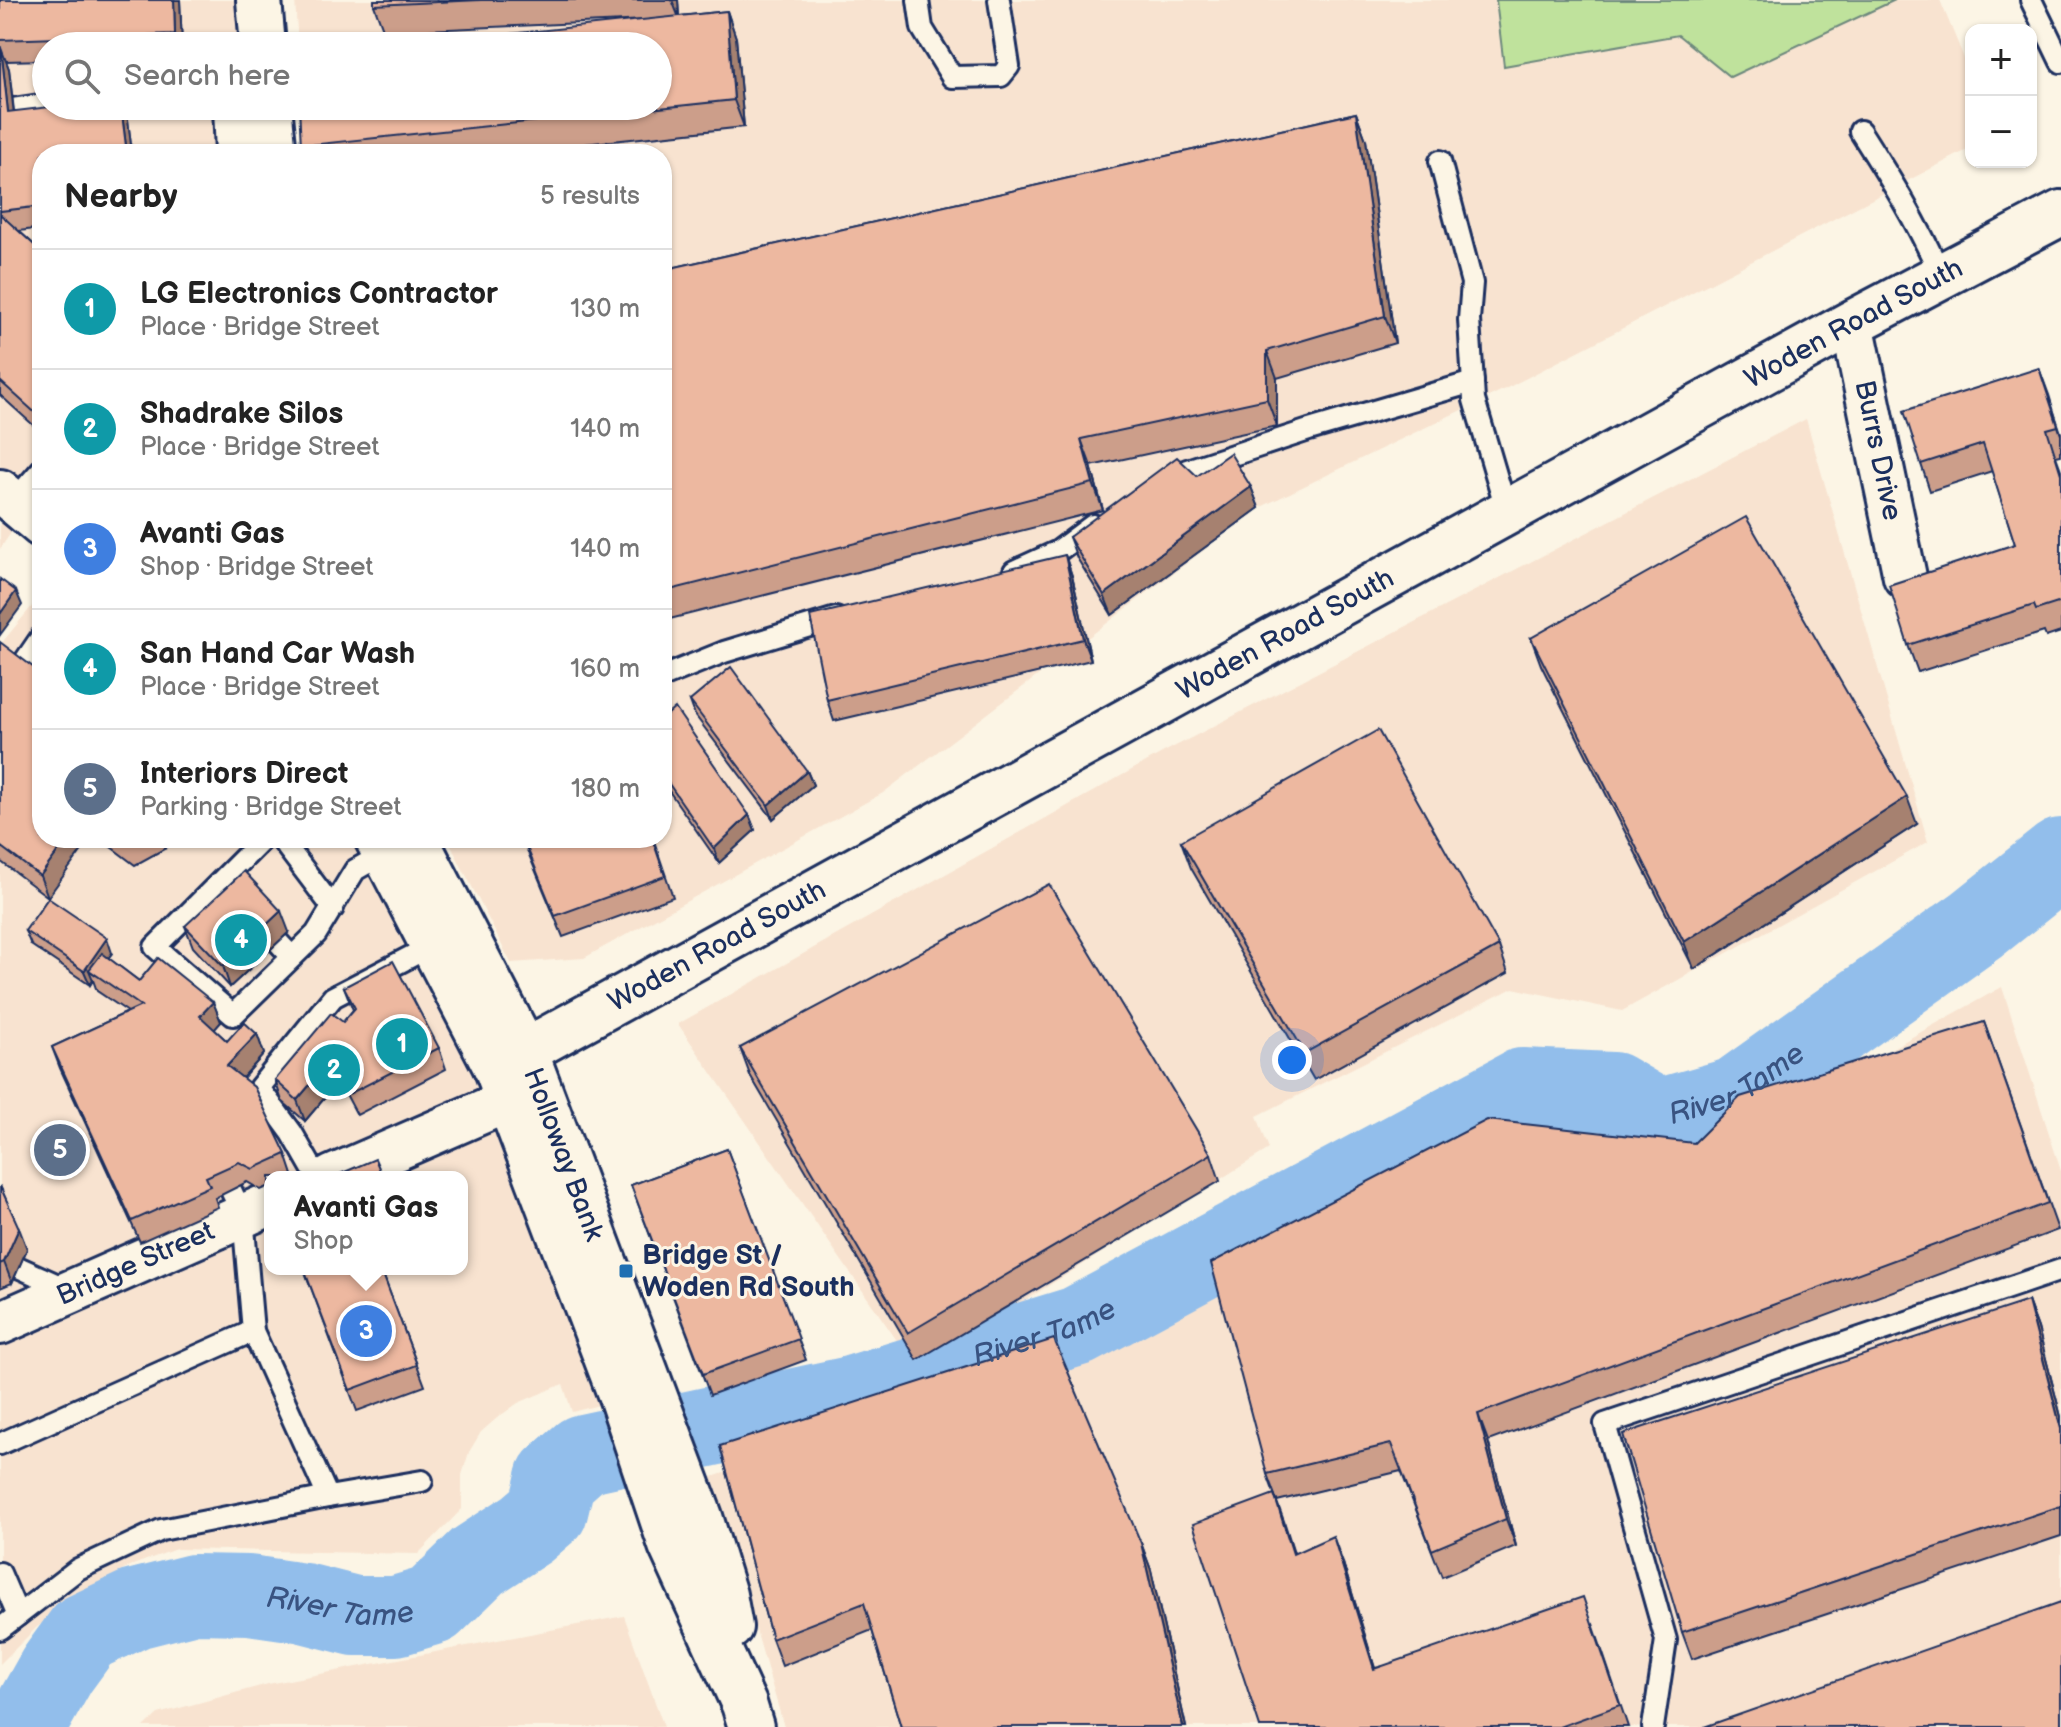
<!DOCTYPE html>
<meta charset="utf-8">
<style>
body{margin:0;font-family:"Balsamiq Sans",sans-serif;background:#f2f2f2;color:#222}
.controls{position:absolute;right:24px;top:24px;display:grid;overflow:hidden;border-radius:16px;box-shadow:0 2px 6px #0004}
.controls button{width:72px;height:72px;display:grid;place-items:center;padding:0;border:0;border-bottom:2px solid #e0e0e0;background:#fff;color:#222;font:40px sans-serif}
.you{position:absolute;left:1292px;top:1060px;width:28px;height:28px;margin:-20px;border:6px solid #fff;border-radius:50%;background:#1a73e8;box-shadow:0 0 0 12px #1a73e833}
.badge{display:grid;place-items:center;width:52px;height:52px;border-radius:50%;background:#1f6fb2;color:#fff;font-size:26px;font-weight:700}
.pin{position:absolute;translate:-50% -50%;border:4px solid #fff;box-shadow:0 2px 8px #0006}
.popup{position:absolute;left:264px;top:1171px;width:204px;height:104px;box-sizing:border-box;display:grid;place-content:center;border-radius:16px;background:#fff;filter:drop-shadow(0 2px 6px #0005);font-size:26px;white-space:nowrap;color:#767676}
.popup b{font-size:30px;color:#222}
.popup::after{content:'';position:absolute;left:50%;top:100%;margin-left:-16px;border:16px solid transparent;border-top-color:#fff}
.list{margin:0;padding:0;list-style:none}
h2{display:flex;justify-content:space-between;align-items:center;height:104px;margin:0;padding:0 32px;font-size:34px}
h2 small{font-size:26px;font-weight:400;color:#767676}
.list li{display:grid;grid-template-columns:52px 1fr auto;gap:24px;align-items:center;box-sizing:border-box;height:120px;padding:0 32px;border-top:2px solid #e0e0e0}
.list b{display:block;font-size:30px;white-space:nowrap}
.list p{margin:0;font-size:26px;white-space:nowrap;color:#767676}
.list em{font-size:26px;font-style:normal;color:#767676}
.icon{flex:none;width:44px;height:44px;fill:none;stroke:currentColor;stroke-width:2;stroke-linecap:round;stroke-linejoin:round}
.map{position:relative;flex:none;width:2061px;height:1727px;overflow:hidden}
.search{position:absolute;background:#fff;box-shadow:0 2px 6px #0004;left:32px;top:32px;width:640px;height:88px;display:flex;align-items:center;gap:20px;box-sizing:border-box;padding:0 28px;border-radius:44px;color:#767676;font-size:30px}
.panel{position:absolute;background:#fff;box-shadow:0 2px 6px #0004;left:32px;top:144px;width:640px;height:704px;border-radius:32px}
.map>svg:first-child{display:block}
</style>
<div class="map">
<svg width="2061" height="1727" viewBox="0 0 2061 1727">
<rect width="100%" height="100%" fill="#fcf5e5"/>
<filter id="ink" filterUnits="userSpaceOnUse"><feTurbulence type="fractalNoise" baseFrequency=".0125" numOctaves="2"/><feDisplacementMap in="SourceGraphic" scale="16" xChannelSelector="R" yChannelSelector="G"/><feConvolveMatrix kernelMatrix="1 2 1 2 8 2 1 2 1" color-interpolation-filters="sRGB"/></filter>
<g filter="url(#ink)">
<g fill="#f8e3d0" fill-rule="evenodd">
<path d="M0 0H244L247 46H46V106H252L256 154H42V526L25 512 0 549Z"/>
<path d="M295 0H1496L1504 66 1678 35 1730 77 1895 0H1940L1971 75V148L1511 386 1259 508 883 793 584 958 511 963 447 838H662V154H306L658 106V46H298Z"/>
<path d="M1806 419 1928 842 1622 1011 1513 988 1257 1116 1269 1149 916 1368 678 1024 1162 753Z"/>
<path d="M42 594V838H377L622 1399 572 1412 563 1384 518 1403 497 1418 481 1432 469 1452 462 1475V1509L418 1554 176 1549 130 1566 72 1601 37 1627 0 1664V645ZM270 1177H462V1269H270Z"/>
<path d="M2002 987 2061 1171V1727H784L712 1477 1092 1351 1497 1147 1704 1170 1761 1121Z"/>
<path d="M624 1616 664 1727H144L158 1714 268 1684Z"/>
</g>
<path fill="#bfe29c" stroke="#6d887d" stroke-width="2" d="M1496 0H1895L1730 77 1678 35 1504 66Z"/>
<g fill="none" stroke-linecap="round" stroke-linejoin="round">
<path stroke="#92beeb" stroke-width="80" id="s1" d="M25 1727 57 1670 84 1633 135 1609 194 1594 249 1595 304 1603 355 1616H396L433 1605 478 1561 527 1529 548 1511 556 1478 583 1454 851 1396 1078 1326 1522 1088 1612 1092 1658 1119 1736 1097 1977 925 2061 858"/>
<defs>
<g id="service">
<path d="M918 0 922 28 952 77 1001 76 1009 66 999 0"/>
<path d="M2031 0 2061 62"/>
<path d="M13 109 46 104"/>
<path d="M1860 131C1890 178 1919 225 1941 276"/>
<path d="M1440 161 1472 283 1469 320 1474 400 1507 512"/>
<path d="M1168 480 1187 470 1309 430 1473 382"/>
<path d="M13 502 42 469"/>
<path d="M1014 571 1058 551 1093 525"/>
<path d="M18 671 42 636"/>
<path d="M662 677 724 652 836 618"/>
<path d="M264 838 155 947 233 1015 316 934 355 870 385 853"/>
<path d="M280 838 333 908"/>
<path d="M278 942 292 957"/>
<path d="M317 1177 292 1133 259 1088 333 997 433 945"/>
<path d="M18 1267 69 1290"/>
<path d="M0 1444 253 1331"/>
<path d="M328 1497 422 1481"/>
<path d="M0 1573 18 1615"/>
<path d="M0 1629 78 1569 161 1530 328 1497 253 1331 243 1216 231 1190"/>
<path d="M1653 1727 1666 1640 1605 1424 2061 1270"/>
</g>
<g id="minor">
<path id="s2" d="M1852 323 1905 577"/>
<path d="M0 491 42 526"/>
<path d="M332 1177 509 1100"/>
<path id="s3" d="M0 1323 270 1204"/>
</g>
<g id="tertiary">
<path id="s4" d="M496 1067 1852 323 2061 213"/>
</g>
<g id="primary">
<path d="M259 0 263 46"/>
<path d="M236 106 238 154"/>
<path d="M269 106 274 154"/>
<path d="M377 838 496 1067 622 1399 671 1545 744 1704 751 1727"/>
<path id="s5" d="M415 838 525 1051 700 1517 724 1595 730 1627"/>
</g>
</defs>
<use href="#service" stroke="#1b2f5e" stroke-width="26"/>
<use href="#minor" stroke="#1b2f5e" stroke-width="48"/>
<use href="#tertiary" stroke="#1b2f5e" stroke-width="50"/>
<use href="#primary" stroke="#1b2f5e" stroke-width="50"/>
<use href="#service" stroke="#fcf5e5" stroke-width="20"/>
<use href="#minor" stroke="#fcf5e5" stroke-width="42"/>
<use href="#tertiary" stroke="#fcf5e5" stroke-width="44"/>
<use href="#primary" stroke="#fcf5e5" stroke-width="44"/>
</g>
<g fill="#cc9e8a" stroke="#1b2f5e" stroke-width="2">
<path d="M0 0H180L182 46H46V60L6 61 9 69 14 111 128 120 132 154H42V228L19 231 42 252V433L0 395Z"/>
<path d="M374 0H678L679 16 727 11 736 38 744 127 490 154H304L301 146 647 20 384 32 374 5Z"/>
<path d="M1356 113 1366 140 1395 343 1277 378V426L1091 466 1103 510 662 621V270Z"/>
<path d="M2039 368 2061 433V455L2056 456 2061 470V632L2046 637 2044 632 1918 672 1908 645 2015 544 1992 471 1930 491 1921 464Z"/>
<path d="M1197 476 1251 487 1259 508 1112 615 1077 558 1069 537Z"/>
<path d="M1065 555 1072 576 1091 660 834 721 827 700Z"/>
<path d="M1531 638 1917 824 1694 969 1541 665Z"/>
<path d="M0 642 48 897 0 861Z"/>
<path d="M690 701 807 771 813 785 773 819 695 715Z"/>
<path d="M662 719 749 815 755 830 719 863 662 781Z"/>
<path d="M99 838H173L166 848 135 865Z"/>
<path d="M522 838H653L673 897 563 937Z"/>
<path d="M1181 841 1499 946 1508 973 1314 1080 1191 868Z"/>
<path d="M185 926 289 932 230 987 193 947Z"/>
<path d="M25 931 112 953 108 958 139 981 213 1002 221 1022 214 1029 227 1041 257 1034 264 1054 243 1078 286 1154 293 1175 289 1177H270V1186L261 1190 247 1182 215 1198 218 1207 140 1242 60 1068 52 1047 128 1012 97 991 93 980 90 985 31 945Z"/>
<path d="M344 987 439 1048 446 1069 357 1115 339 1081 305 1121 282 1101 275 1080 343 1022 353 1010Z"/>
<path d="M1984 1022 2058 1230 1488 1441 1516 1546 1442 1577 1401 1471 1277 1501 1267 1474 1694 1143Z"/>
<path d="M740 1048 1211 1154 1220 1181 917 1360 750 1075Z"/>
<path d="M727 1149 806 1360 710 1395 631 1185Z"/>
<path d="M0 1186 27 1249 12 1283 0 1288Z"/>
<path d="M304 1269H381L425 1386 357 1411Z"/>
<path d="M2028 1301 2038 1328 2061 1417V1536L1692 1659 1682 1632Z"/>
<path d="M720 1446 1141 1543 1151 1570 1186 1727H901L872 1630 782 1666 772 1639Z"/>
<path d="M1274 1494 1294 1554 1343 1563 1375 1668 1593 1624 1628 1727H1260Z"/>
</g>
<g fill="#a68170" stroke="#1b2f5e" stroke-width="2">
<path d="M174 0H180L182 46H180L175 34Z"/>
<path d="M672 0H678L679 18Z"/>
<path d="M727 11 736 38 744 127 734 100Z"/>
<path d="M1 48 9 69 16 133 8 112Z"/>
<path d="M121 106H123L128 120 132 154H127Z"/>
<path d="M1356 113 1366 140 1395 343 1385 316Z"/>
<path d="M1267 351 1277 378V426L1267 399Z"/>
<path d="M2039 368 2049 395 2061 435Z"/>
<path d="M1081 439 1091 466 1103 510 1093 483Z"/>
<path d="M1251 487 1259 508 1112 615 1104 595Z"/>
<path d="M1065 555 1072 576 1091 660 1083 639Z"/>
<path d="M16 591 22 605 0 635V614Z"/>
<path d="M807 771 813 785 773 819 768 805Z"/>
<path d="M1907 797 1917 824 1694 969 1684 942Z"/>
<path d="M749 815 755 830 719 863 714 849Z"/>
<path d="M68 838H91L48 897 40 876Z"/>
<path d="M162 838H173L166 848Z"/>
<path d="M281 911 289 932 230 987 223 966Z"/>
<path d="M107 938 112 953 96 975 89 970 93 980 90 985 84 971Z"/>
<path d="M213 1002 221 1022 208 1037 200 1016Z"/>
<path d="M257 1034 264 1054 235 1086 227 1066Z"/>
<path d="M331 1060 339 1081 305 1121 297 1100Z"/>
<path d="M19 1228 27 1249 12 1283 4 1262Z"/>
<path d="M2028 1301 2038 1328 2061 1417V1429Z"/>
<path d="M1478 1414 1488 1441 1516 1546 1506 1519Z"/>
<path d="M1274 1494 1284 1521 1303 1581 1293 1554Z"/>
<path d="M1333 1536 1343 1563 1383 1696 1374 1669Z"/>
<path d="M1141 1543 1151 1570 1186 1727H1183Z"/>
</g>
<g fill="#edb8a0" stroke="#1b2f5e" stroke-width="2">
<path d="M0 0H174L175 34 0 40Z"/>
<path d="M374 0H481L374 5Z"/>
<path d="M727 11 734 100 301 146 299 106H658V46H396Z"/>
<path d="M1 48 8 112 58 106H121L127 154H42V206L0 211V49Z"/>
<path d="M1356 113 1385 316 1267 351V399L1081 439 1093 483 662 592V270Z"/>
<path d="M0 214 42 252V419L0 381Z"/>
<path d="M2039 368 2058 426 2047 429 2061 474V602L2036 610 2034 605 1908 645 1889 585 2015 544 1983 444 1921 464 1904 411Z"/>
<path d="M1230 453 1251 487 1104 595 1069 537 1177 457 1197 476Z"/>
<path d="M1746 517 1907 797 1684 942 1531 638Z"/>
<path d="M1065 555 1083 639 827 700 810 616Z"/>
<path d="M0 579 16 591 0 614Z"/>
<path d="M0 642 42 674V838H68L40 876 0 846Z"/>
<path d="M731 667 807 771 768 805 690 701Z"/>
<path d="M675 708 749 815 714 849 662 774V719Z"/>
<path d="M1378 730 1499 946 1305 1053 1181 841Z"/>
<path d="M120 838H138L128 844Z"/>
<path d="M523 838H652L665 876 555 916Z"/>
<path d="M244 871 281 911 223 966 185 926Z"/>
<path d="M1049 884 1211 1154 908 1333 740 1048Z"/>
<path d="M48 898 107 938 84 971 25 931Z"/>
<path d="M102 953 139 981 158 958 213 1002 200 1016 227 1041 244 1022 257 1034 227 1066 254 1087 286 1154 253 1169 239 1162 206 1177 210 1186 132 1221 52 1047 141 1006 89 970Z"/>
<path d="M393 961 439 1048 349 1094 331 1060 297 1100 275 1080 331 1013 343 1022 355 1008 344 987Z"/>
<path d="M1984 1022 2048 1203 1478 1414 1506 1519 1432 1550 1391 1444 1267 1474 1211 1263 1487 1120 1694 1143 1740 1097Z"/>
<path d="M727 1149 799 1339 703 1374 631 1185Z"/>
<path d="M375 1159 383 1177H333Z"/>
<path d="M0 1186 19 1228 4 1262 0 1264Z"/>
<path d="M304 1269H381L417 1365 350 1390Z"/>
<path d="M2028 1301 2061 1429V1506L1682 1632 1623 1434Z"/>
<path d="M1054 1339 1141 1543 1183 1727H901L864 1603 772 1639 720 1446Z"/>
<path d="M1274 1494 1293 1554 1333 1536 1374 1669 1583 1597 1620 1705 1559 1727H1260L1193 1524Z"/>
<path d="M2061 1602V1727H1704Z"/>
</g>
</g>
<rect fill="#1f6fb2" stroke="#fcf5e5" stroke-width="3" x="618" y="1263" width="16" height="16" rx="4"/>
<g text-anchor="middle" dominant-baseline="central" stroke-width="6" stroke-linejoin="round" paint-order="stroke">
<g font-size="28" fill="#1b2f5e" stroke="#fcf5e5">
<text stroke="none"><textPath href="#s4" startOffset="1548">Woden Road South</textPath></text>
<text stroke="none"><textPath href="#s2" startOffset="130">Burrs Drive</textPath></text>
<text stroke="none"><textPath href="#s4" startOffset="900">Woden Road South</textPath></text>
<text stroke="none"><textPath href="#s4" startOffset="252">Woden Road South</textPath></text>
<text stroke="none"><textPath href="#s5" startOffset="350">Holloway Bank</textPath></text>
<text stroke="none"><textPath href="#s3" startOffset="148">Bridge Street</textPath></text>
</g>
<g font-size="28" font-weight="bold" fill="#1b2f5e" stroke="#fcf5e5" text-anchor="start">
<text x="642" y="1255">Bridge St /<tspan x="642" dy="32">Woden Rd South</tspan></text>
</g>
<g font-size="30" font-style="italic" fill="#395381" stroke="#fcf5e5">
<text stroke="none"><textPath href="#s1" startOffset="1936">River Tame</textPath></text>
<text stroke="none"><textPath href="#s1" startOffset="1168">River Tame</textPath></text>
<text stroke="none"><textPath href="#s1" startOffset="376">River Tame</textPath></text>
</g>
</g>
</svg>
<div class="controls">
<button>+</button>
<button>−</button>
</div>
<div class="you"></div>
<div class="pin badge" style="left:402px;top:1044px;background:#0f9aa8">1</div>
<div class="pin badge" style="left:334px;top:1070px;background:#0f9aa8">2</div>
<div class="pin badge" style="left:366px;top:1331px;background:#3f7fe0">3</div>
<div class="popup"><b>Avanti Gas</b>Shop</div>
<div class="pin badge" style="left:241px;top:940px;background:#0f9aa8">4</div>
<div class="pin badge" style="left:60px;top:1150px;background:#5c6f8a">5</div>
<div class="search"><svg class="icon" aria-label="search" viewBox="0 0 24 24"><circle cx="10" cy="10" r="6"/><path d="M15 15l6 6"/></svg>Search here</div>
<section class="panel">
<h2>Nearby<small>5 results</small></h2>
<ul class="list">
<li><span class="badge" style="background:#0f9aa8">1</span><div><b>LG Electronics Contractor</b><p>Place · Bridge Street</p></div><em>130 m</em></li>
<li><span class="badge" style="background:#0f9aa8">2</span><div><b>Shadrake Silos</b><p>Place · Bridge Street</p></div><em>140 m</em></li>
<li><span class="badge" style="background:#3f7fe0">3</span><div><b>Avanti Gas</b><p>Shop · Bridge Street</p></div><em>140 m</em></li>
<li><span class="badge" style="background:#0f9aa8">4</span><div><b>San Hand Car Wash</b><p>Place · Bridge Street</p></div><em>160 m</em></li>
<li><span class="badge" style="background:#5c6f8a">5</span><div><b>Interiors Direct</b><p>Parking · Bridge Street</p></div><em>180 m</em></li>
</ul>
</section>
</div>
